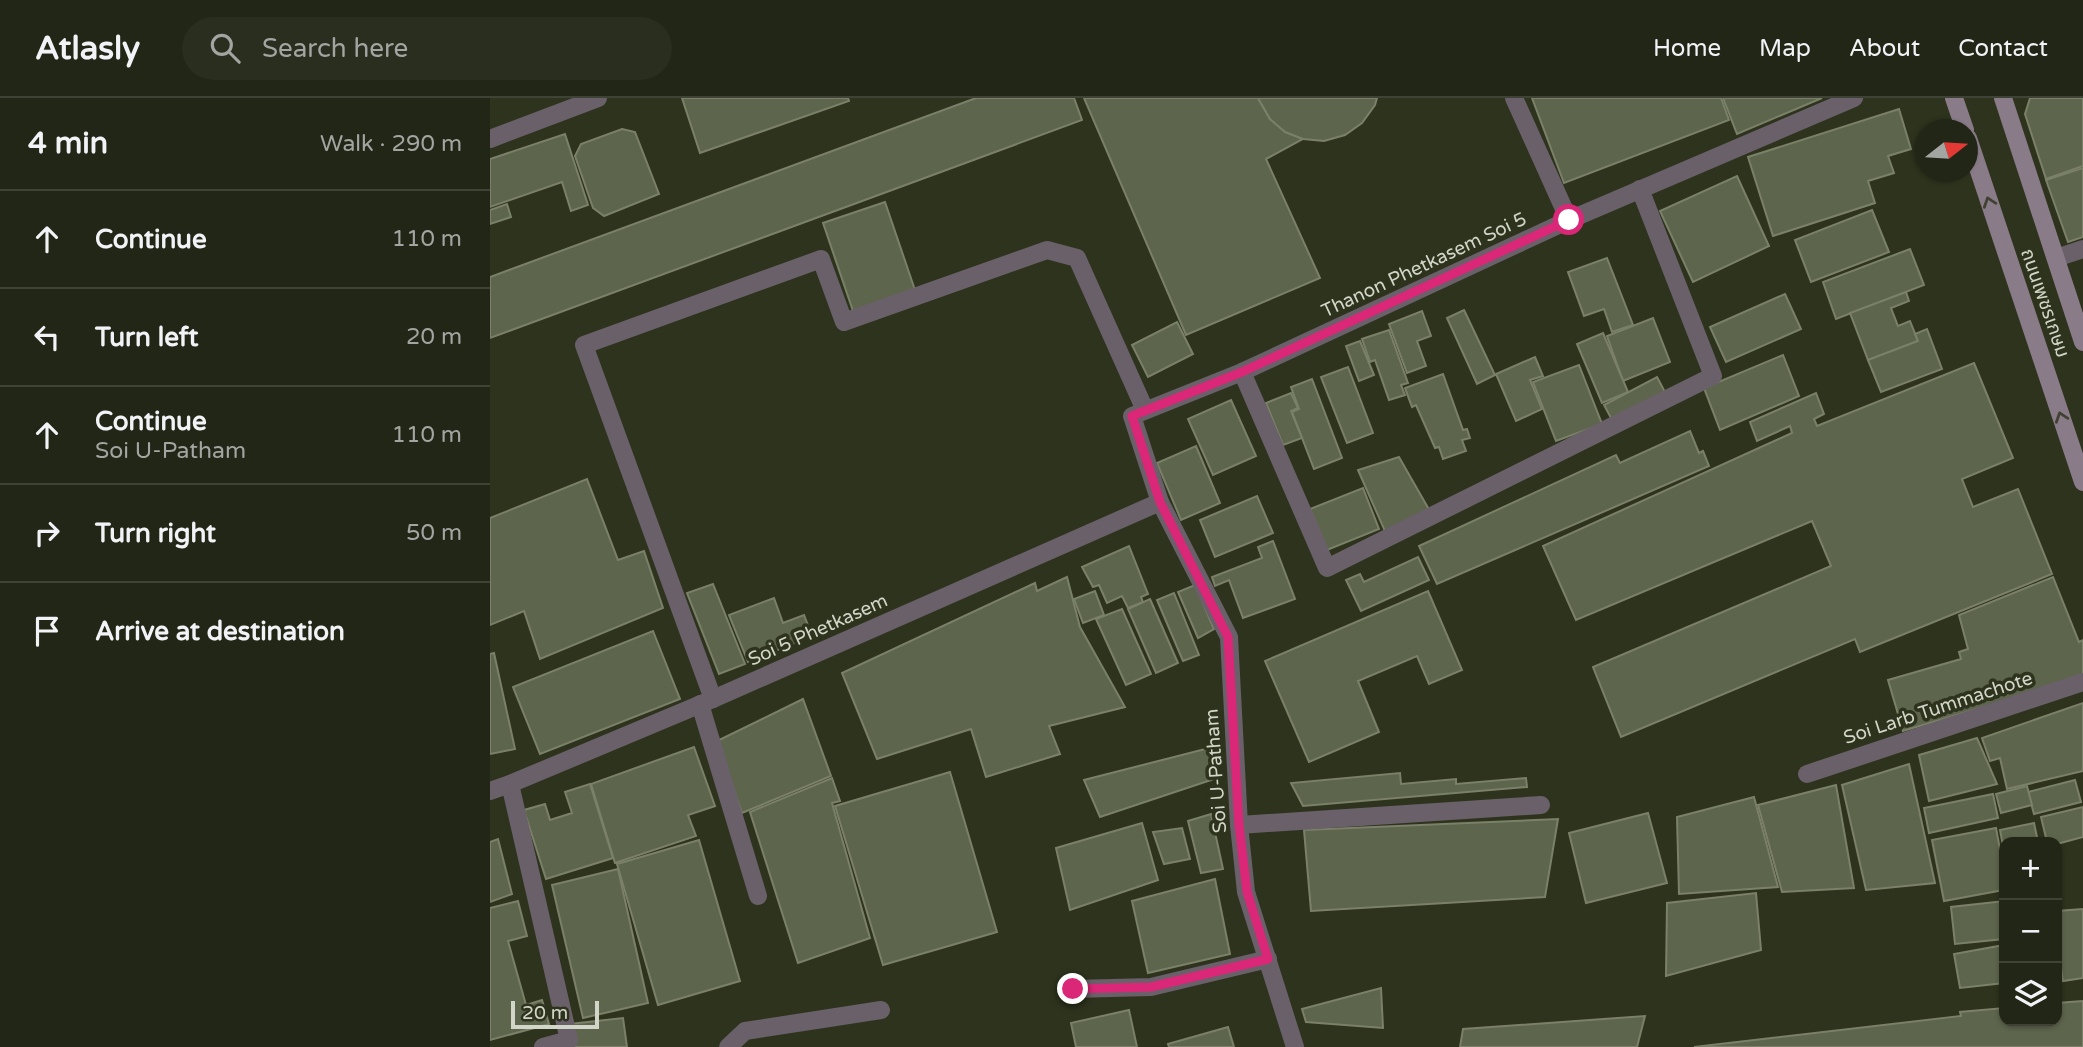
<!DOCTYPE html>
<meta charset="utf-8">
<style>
body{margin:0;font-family:"Varela Round","Noto Sans Thai",sans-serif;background:#2a2e1f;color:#f1f3f6}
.controls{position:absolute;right:21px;bottom:21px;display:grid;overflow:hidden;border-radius:14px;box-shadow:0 2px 5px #0004}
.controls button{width:63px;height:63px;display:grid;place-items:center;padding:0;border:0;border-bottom:2px solid #3f4335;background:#222616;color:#f1f3f6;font:35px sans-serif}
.compass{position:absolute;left:1425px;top:21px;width:63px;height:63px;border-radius:50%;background:#222616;box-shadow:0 2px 5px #0004;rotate:73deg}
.scale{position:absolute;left:21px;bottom:18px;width:88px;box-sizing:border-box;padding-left:7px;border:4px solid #d2d6c8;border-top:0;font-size:19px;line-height:24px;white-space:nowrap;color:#d2d6c8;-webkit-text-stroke:5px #2d331d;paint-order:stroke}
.stop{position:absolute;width:21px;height:21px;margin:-16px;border:5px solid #db2777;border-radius:50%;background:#fff}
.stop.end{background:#db2777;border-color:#fff;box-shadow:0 2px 7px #0008}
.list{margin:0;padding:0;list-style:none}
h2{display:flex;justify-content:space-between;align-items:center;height:91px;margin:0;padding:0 28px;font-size:30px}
h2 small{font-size:23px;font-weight:400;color:#a2a5a1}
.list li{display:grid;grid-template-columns:46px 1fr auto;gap:21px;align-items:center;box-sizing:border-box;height:98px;padding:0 28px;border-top:2px solid #3f4335}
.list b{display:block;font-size:26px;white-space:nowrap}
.list p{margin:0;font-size:23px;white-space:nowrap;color:#a2a5a1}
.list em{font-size:23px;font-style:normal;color:#a2a5a1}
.icon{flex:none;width:38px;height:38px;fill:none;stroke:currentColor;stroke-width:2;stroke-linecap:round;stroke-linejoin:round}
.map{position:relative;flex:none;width:1593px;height:949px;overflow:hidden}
header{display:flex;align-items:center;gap:42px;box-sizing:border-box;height:98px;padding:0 35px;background:#222616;border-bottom:2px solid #3f4335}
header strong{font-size:33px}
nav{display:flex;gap:38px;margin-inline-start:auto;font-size:24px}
.search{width:490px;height:63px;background:#2a2e1f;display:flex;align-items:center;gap:18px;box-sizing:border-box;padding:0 24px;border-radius:38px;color:#a2a5a1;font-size:26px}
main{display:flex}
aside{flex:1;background:#222616}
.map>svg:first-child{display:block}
</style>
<header>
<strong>Atlasly</strong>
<div class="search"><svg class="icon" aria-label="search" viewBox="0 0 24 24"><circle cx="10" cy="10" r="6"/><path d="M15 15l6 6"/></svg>Search here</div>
<nav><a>Home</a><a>Map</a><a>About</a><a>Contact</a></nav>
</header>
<main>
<aside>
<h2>4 min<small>Walk · 290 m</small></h2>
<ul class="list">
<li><svg class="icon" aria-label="ahead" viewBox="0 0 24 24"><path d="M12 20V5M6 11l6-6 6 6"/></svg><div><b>Continue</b></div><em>110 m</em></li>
<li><svg class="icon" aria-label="left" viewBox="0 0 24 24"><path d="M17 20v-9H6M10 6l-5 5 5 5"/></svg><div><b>Turn left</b></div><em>20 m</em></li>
<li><svg class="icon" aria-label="ahead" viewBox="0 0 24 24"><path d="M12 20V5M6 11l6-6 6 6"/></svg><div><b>Continue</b><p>Soi U-Patham</p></div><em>110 m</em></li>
<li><svg class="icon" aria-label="right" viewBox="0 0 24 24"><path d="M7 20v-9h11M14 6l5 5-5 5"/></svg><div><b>Turn right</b></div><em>50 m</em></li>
<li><svg class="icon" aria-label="arrive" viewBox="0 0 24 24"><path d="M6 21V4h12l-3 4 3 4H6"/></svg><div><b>Arrive at destination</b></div></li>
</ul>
</aside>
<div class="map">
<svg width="1593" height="949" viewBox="0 0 1593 949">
<rect width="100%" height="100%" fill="#2d331d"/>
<g fill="#5e654d" stroke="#7a8168" stroke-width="2">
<path d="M192 0H358L359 3 210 55Z"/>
<path d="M486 0H584L592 22 0 240V179Z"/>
<path d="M594 0H768L780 21 795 34 813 41 776 61 830 180 696 237Z"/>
<path d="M768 0H887L885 7 872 25 855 37 834 43 813 41 795 34 780 21Z"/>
<path d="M1042 0H1231L1239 22 1074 85Z"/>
<path d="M1233 0H1332L1247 36Z"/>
<path d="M1540 0H1593V68L1556 81 1535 16Z"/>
<path d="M1409 11 1421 51 1398 58 1404 75 1378 83 1385 105 1283 138 1258 59Z"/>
<path d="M132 31 145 34 169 96 114 118 103 110 85 58 91 46Z"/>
<path d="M75 36 98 107 81 113 72 84 0 109V61Z"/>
<path d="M1593 70V139L1578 144 1556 82Z"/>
<path d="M1247 78 1279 148 1203 184 1170 113Z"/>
<path d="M395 104 425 192 363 213 333 125Z"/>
<path d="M17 106 21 119 0 126V112Z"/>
<path d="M1382 112 1399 154 1321 184 1305 142Z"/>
<path d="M1420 151 1434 187 1346 221 1333 184Z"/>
<path d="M1117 160 1143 227 1122 234 1114 211 1094 218 1078 174Z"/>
<path d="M1416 194 1419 203 1401 210 1408 228 1420 223 1428 243 1378 262 1360 215Z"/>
<path d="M1295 196 1311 231 1236 264 1220 229Z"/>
<path d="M974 212 1005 277 987 286 957 220Z"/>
<path d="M932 213 941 238 927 243 936 268 917 275 899 226Z"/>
<path d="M1163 220 1180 264 1133 283 1117 238Z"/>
<path d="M687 224 703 256 658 279 642 247Z"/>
<path d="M1437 231 1452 271 1391 294 1378 262 1428 243 1425 236Z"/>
<path d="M899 232 918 285 911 287 915 297 899 302 885 262 880 264 872 241Z"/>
<path d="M1113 235 1138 294 1112 305 1087 246Z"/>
<path d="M870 243 884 277 869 283 856 248Z"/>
<path d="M1293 257 1309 298 1230 332 1214 290Z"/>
<path d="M1045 259 1053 278 1040 282 1052 311 1026 323 1006 276Z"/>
<path d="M1484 265 1523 360 1472 381 1483 409 1528 391 1562 476 1370 554 1365 541 1131 639 1103 569 1341 468 1322 423 1086 522 1053 448 1302 335 1300 328 1267 343 1260 324 1326 295 1334 316 1324 321 1327 328Z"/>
<path d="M1089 267 1112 326 1066 343 1043 284Z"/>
<path d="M858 269 883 335 857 345 831 279Z"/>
<path d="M953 276 973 332 977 331 980 340 972 342 976 353 953 361 949 349 945 350 926 307 922 309 915 290Z"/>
<path d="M1167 279 1175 294 1122 322 1114 307Z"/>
<path d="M822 281 852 360 824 371 802 314 809 311 801 289Z"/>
<path d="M801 295 808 310 801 313 812 340 793 347 776 305Z"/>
<path d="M741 302 766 358 723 377 698 321Z"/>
<path d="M1200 333 1209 355 1213 353 1219 368 947 486 929 448 1126 357 1130 365Z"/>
<path d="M706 348 730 405 691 422 667 365Z"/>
<path d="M909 359 945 422 898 440 868 372Z"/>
<path d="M97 381 128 462 154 453 173 510 50 561 34 513 0 527V420Z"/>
<path d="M873 390 889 431 837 452 820 411Z"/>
<path d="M767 398 783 435 725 459 710 422Z"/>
<path d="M783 443 805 501 753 520 739 482 725 488 722 479 772 460 768 449Z"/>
<path d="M639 448 658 496 651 499 653 504 638 510 632 498 617 505 609 487 603 489 592 469Z"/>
<path d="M928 459 939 482 871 513 856 482 870 476 874 484Z"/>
<path d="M577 479 590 529 635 609 559 628 570 656 496 679 481 631 387 661 352 575 545 485 547 493Z"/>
<path d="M1563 479 1589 544 1593 542V587L1493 609 1413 633 1398 582 1471 561 1469 554 1478 551 1469 517Z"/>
<path d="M223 486 255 566 229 576 197 495Z"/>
<path d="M705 487 724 531 708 540 688 494Z"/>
<path d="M605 493 614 517 593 525 584 501Z"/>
<path d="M938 493 972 572 939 586 927 558 868 583 889 634 819 664 775 563Z"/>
<path d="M684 495 709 557 693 563 667 502Z"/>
<path d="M284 500 293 525 314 517 322 538 258 564 239 517Z"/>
<path d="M660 501 688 565 666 575 638 511Z"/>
<path d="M632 511 661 576 636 587 606 521Z"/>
<path d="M163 533 190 601 50 656 23 589Z"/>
<path d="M4 555 25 651 0 656V556Z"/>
<path d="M313 601 341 678 252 715 227 643Z"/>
<path d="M1593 605V673L1517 691 1510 660 1500 663 1492 640Z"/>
<path d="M1487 640 1507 686 1439 703 1429 657Z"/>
<path d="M204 649 225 708 198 717 206 738 125 765 101 686Z"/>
<path d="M723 649 727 680 610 719 594 682Z"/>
<path d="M1419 666 1445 785 1376 792 1352 687Z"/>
<path d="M460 674 507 834 393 867 345 708Z"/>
<path d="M910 675 911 686 966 681V686L1036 680 1037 689 813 708 801 685Z"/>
<path d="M342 680 350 703 342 705 380 840 308 865 260 714Z"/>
<path d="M1585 682 1591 704 1544 716 1538 694Z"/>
<path d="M100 686 123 760 56 781 34 712 55 706 60 722 82 715 75 694Z"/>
<path d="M1346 687 1364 790 1292 794 1268 707Z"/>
<path d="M1537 688 1542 707 1511 715 1506 696Z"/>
<path d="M1503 696 1508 720 1439 735 1434 710Z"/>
<path d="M1264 699 1288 789 1189 796 1187 719Z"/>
<path d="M1593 709V739L1567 746V744H1557L1551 719Z"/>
<path d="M1158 715 1177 785 1096 805 1079 735Z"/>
<path d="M721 716 733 771 711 775 698 723Z"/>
<path d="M1068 721 1055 799 821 813 814 732Z"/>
<path d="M652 725 668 782 580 812 566 750Z"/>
<path d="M1544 725 1548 744H1514V753L1510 732Z"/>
<path d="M692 730 700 761 674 766 663 734Z"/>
<path d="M1506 730 1514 773V792L1454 803 1442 742Z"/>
<path d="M8 741 22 796 0 804V744Z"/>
<path d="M209 742 250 883 168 907 127 766Z"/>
<path d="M128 771 158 905 93 920 62 787Z"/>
<path d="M725 781 740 856 658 875 642 803Z"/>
<path d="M1266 795 1271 852 1176 878 1177 805Z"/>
<path d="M28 803 37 838 18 843 36 907 52 902 59 926 0 942V810Z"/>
<path d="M1514 803V841L1465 846 1461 809Z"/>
<path d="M1593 811V880L1573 883 1567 844V813Z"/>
<path d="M1514 847V885L1470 890 1464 856Z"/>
<path d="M891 890 893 930 816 924 812 911Z"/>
<path d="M1593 903V949H1204L1471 918 1470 914 1514 910V923H1567V905Z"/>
<path d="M639 912 647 949H586L581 925Z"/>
<path d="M1155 918 1147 949H970L973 931Z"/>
<path d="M133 920 137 949H82L80 926Z"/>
<path d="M738 929 744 949H679L678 946Z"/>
</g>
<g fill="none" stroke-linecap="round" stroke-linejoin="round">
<g stroke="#6a6069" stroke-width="18">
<path d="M1024 0 1079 122"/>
<path d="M223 601 94 247 331 161 354 224 557 152 587 160 655 312"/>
</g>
<g stroke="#6a6069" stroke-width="18">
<path d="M0 41 108 0"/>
<path d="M1566 160 1593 151"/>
<path d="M752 274 837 470 1223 278 1150 91"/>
<path d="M210 606 268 798"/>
<path d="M1317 676 1593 584"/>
<path d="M20 686 79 942 53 949"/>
<path d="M0 693 20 686 223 601 670 404"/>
<path d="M749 727 1051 707"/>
<path d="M583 891 661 889 778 861"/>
<path d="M238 949 255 933 391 912"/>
<path d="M805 949 756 794 749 727 739 539 670 404 642 318 752 274 1079 122 1364 0"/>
</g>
<g stroke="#8a7b88" stroke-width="18">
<path d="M1464 0 1475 32"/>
<path d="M1513 0 1593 244"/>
<path d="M1478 40 1593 384"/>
</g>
</g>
<defs><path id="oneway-chevron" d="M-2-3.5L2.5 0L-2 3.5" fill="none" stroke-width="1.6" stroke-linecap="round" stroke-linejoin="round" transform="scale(1.75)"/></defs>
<g stroke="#404132">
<use href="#oneway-chevron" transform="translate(1499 104) rotate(-109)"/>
<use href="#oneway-chevron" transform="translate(1571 319) rotate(-109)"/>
</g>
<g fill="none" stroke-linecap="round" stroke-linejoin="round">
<path stroke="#db2777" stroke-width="9" d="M583 891 661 889 778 861 757 794 749 727 738 539 670 404 642 318 752 274 1079 122"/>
</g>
<g text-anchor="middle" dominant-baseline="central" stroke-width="7" stroke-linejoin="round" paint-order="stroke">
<g font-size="19" fill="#d2d6c8" stroke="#2d331d">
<text transform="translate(934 167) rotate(-25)">Thanon Phetkasem Soi 5</text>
<text transform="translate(1555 205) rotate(71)">ถนนเพชรเกษม</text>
<text transform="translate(328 532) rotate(-24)">Soi 5 Phetkasem</text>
<text transform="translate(1448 610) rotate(-18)">Soi Larb Tummachote</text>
<text transform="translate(726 673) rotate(-94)">Soi U-Patham</text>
</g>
</g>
</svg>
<div class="controls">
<button>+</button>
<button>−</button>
<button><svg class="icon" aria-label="layers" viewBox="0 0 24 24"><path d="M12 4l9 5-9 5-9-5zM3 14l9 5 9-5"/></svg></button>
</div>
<svg class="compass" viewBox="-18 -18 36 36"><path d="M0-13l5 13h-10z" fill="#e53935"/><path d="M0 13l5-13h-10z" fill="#a2a5a1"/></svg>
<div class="scale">20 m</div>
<div class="stop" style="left:1079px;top:122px"></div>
<div class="stop end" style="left:583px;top:891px"></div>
</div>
</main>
